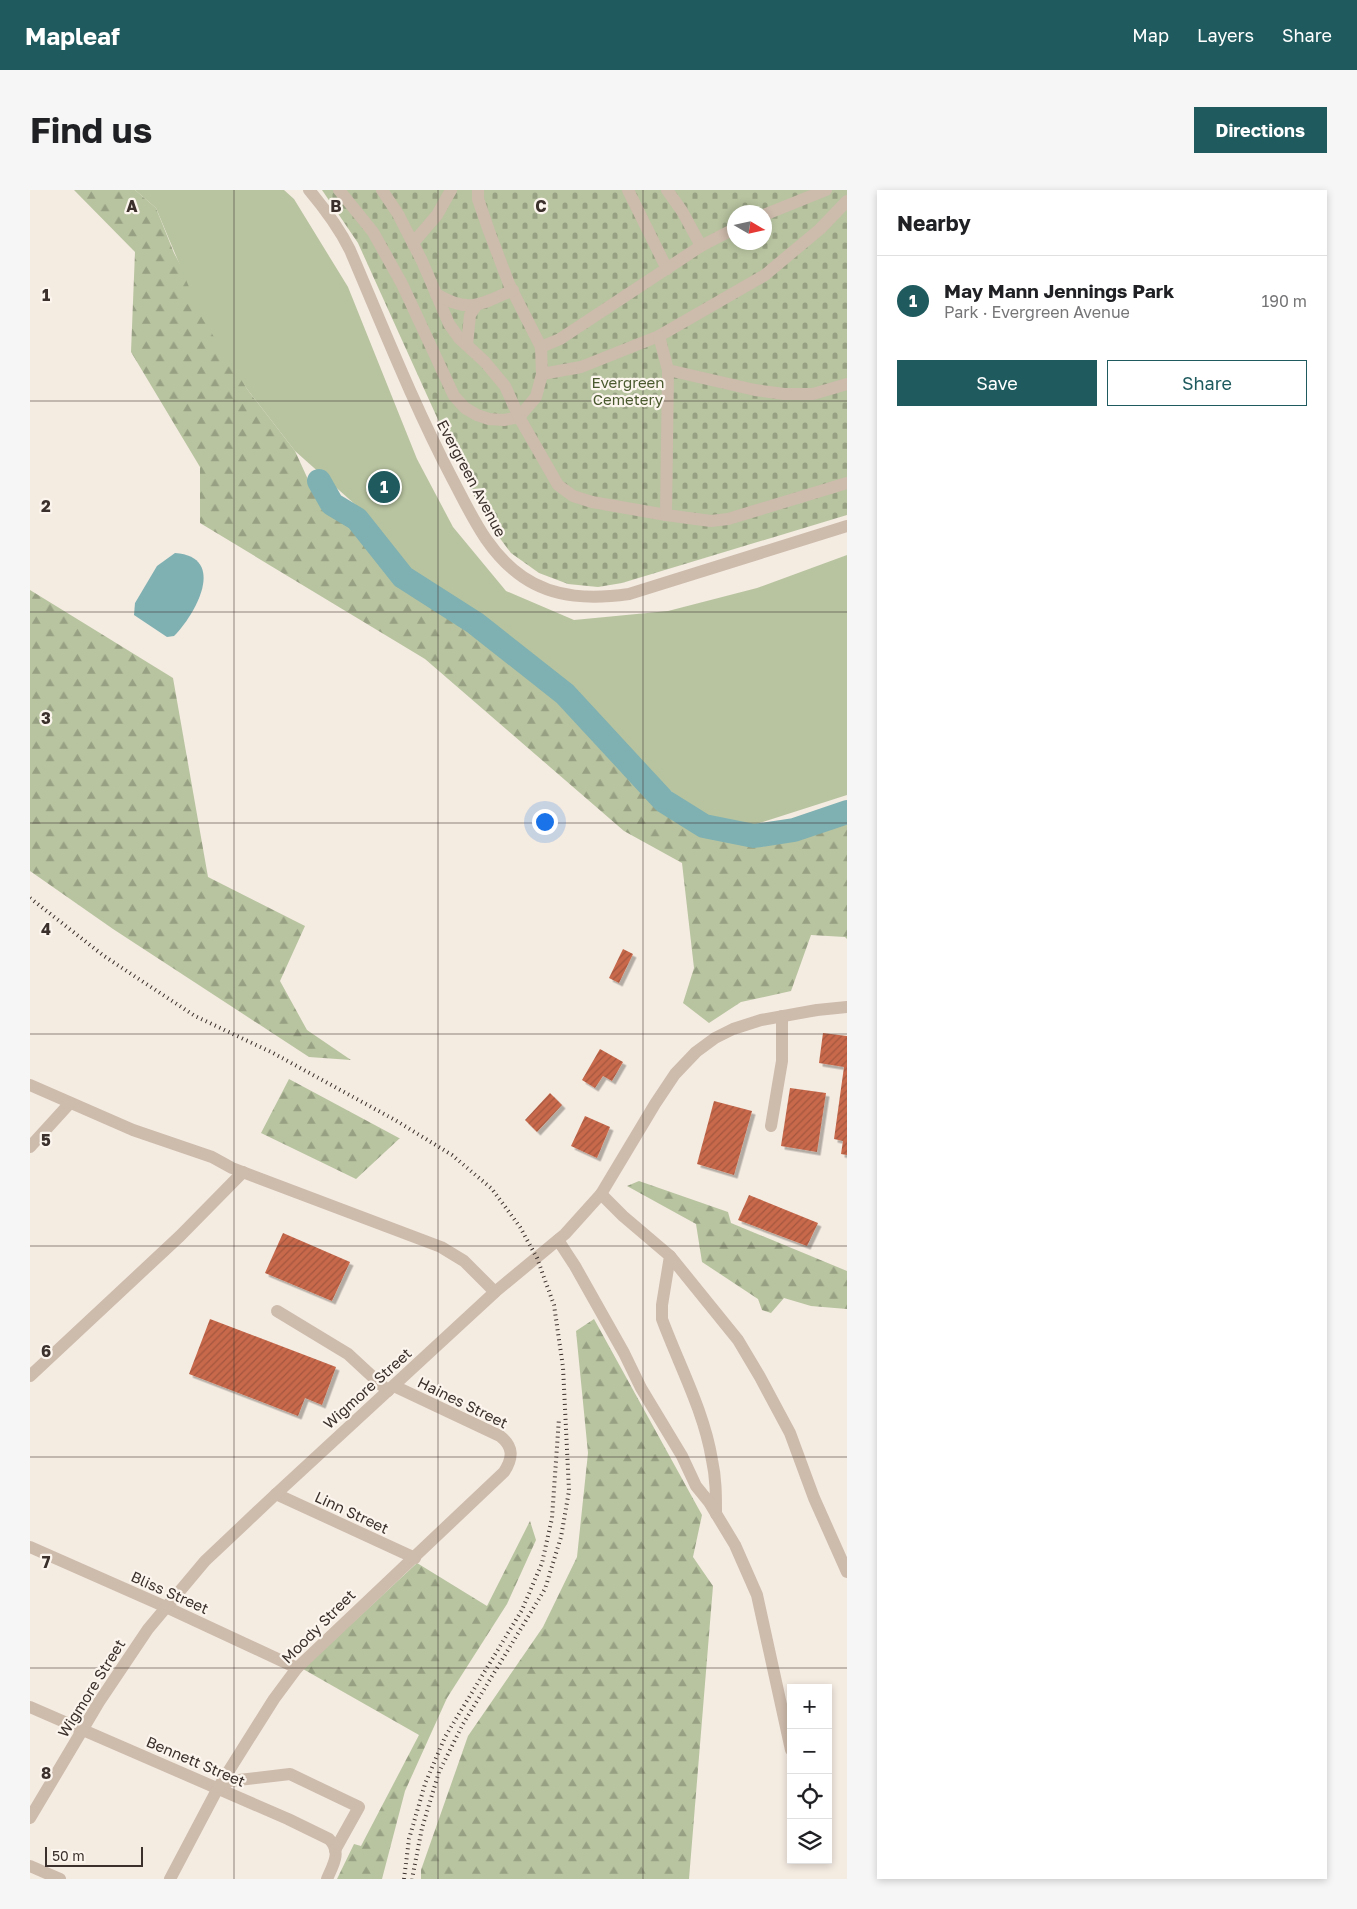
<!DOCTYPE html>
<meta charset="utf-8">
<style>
body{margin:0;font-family:"Golos Text",sans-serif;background:#f6f6f6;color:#202124}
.controls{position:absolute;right:15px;bottom:15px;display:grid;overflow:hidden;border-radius:0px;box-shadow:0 2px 8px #0003}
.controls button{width:45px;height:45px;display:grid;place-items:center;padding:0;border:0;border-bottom:1px solid #e0e0e0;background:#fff;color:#202124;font:25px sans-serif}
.compass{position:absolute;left:697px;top:15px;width:45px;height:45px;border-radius:50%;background:#fff;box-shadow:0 2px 8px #0003;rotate:99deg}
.scale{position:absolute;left:15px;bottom:12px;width:98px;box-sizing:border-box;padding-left:5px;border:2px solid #3b302b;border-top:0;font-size:14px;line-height:18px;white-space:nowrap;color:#3b302b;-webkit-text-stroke:4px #fbf5ee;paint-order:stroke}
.you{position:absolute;left:514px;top:631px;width:18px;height:18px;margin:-12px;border:4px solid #fff;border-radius:50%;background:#1a73e8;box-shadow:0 0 0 8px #1a73e833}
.badge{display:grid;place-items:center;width:32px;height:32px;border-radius:50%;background:#1f5a5e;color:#fff;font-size:16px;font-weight:700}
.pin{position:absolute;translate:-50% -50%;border:2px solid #fff;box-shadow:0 1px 5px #0006}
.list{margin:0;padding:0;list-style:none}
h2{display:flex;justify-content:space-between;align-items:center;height:65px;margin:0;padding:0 20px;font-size:21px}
h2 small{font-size:16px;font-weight:400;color:#757577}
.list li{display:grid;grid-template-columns:32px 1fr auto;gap:15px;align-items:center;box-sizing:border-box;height:90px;padding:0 20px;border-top:1px solid #e0e0e0}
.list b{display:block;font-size:19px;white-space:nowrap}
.list p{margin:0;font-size:16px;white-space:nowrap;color:#757577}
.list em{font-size:16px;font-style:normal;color:#757577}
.actions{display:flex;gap:10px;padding:15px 20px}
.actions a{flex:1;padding:11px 0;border:1px solid #1f5a5e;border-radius:0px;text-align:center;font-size:18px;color:#1f5a5e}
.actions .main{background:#1f5a5e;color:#fff}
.icon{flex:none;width:28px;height:28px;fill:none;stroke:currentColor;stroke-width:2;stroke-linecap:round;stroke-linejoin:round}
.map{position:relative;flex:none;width:817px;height:1689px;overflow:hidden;border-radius:0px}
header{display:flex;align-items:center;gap:30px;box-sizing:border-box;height:70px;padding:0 25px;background:#1f5a5e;color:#fff}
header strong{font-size:24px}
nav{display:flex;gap:28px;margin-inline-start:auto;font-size:18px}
.intro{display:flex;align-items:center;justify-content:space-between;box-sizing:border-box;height:120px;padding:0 30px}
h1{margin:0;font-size:35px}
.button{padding:12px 22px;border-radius:0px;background:#1f5a5e;color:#fff;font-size:18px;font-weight:700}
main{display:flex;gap:30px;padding:0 30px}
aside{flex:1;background:#fff;border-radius:0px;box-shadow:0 2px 8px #0003}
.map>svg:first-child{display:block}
</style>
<header>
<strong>Mapleaf</strong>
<nav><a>Map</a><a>Layers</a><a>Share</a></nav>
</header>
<div class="intro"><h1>Find us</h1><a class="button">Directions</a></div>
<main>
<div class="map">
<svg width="817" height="1689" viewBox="0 0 817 1689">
<defs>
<pattern id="forest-firs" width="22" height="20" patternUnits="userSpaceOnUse" patternTransform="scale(1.25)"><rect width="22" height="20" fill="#b8c4a0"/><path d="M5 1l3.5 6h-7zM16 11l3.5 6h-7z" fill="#97a083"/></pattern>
<pattern id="cemetery-stones" width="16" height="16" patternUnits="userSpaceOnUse" patternTransform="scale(1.25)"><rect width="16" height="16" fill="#b8c4a0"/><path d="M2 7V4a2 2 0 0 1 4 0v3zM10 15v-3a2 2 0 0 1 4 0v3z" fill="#97a083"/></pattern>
<pattern id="building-hatch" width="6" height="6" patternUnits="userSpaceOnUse" patternTransform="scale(1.25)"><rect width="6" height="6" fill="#c8694b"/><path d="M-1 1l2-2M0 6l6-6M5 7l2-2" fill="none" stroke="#a4573f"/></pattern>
<filter id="shadow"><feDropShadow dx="3.5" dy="3.5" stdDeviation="0" flood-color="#0004"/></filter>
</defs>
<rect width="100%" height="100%" fill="#f4ebe1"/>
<g fill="url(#forest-firs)">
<path d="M44 0H105L126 18 144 63 217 199 265 261 292 320 324 335 376 402 445 445 529 510 627 616 674 646 731 657 817 633V749L815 747 781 745 761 801 711 812 679 833 653 813 664 778 652 673 594 641 395 469 170 333V277L101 162 105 62Z"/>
<path d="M0 400 143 488 178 687 275 736 250 791 277 840 321 870 279 867 83 739 0 681Z"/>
<path d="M259 889 369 948H370L326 989 231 943Z"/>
<path d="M609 991 698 1022 701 1033 817 1081V1119L781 1116 754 1108 741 1123 732 1120 728 1109 672 1072 666 1034 597 996Z"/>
<path d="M564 1129 672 1325 663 1367 683 1396 659 1689H391V1680L438 1546 513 1437 547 1367 558 1263 546 1141Z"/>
<path d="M500 1331 506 1350 477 1414 417 1508 375 1601 352 1689H307L324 1654 331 1656 389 1545 273 1479 387 1373 457 1416Z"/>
</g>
<path fill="url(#cemetery-stones)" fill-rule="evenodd" d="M292 0H817V325L592 393 568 397 538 394 509 383 481 363 460 335 434 287 328 53ZM704 22H734V52H704Z"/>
<path fill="#b8c4a0" d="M105 0H254L264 9 318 97 387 269 423 337 476 401 544 430 638 421 727 398 817 365V605L723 635 672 626 612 578 538 494 476 446 387 387 337 325 265 261 217 199 172 128 126 18Z"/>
<path fill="#7fb0b2" d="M145 363C198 367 165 425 144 446L137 447 104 425 105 413 127 376Z"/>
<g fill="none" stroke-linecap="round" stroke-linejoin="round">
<path stroke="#7fb0b2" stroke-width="24" d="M289 291 302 314 327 329 373 387 445 433 535 504 634 611 674 636 724 646 764 640 817 622"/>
</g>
<g fill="url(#building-hatch)" filter="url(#shadow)">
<path d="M593 759 603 764 589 793 579 788Z"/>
<path d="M793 843 817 846V965L811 964 813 951 804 949 814 877 789 873Z"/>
<path d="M570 859 593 872 582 891 573 886 565 898 552 890Z"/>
<path d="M760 898 796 903 787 962 751 956Z"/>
<path d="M520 903 532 915 507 942 495 930Z"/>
<path d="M684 911 722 921 704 985 667 974Z"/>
<path d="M555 926 580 937 567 968 541 956Z"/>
<path d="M719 1005 788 1033 777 1056 708 1030Z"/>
<path d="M253 1043 320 1072 302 1111 235 1083Z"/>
<path d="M180 1129 306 1177 292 1215 275 1208 268 1226 159 1184Z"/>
</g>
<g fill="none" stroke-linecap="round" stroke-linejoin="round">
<g stroke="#cdbbac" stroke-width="12">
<path d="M279 0C295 19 309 38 320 60 353 137 384 216 423 290 442 326 458 363 493 387 525 409 563 409 599 404L817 336"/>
<path d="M309 0 343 42 372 94 424 206 435 218 447 225 459 229 474 230 489 227 506 207 512 184"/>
<path d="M352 0 368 24 392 71 419 134 429 148 455 172 475 196 489 227 528 295 543 306 562 312 636 325"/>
<path d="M448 0V9L459 41 479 94 511 157 512 184 551 177 629 146 735 85 790 39 817 11"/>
<path d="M598 0 637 79"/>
<path d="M637 0 652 21 671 56"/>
<path d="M734 25 796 0"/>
<path d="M383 53 407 25 421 0"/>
<path d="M406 104C439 124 451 114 483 100"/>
<path d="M629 146 638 180 725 200 754 204H783L817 194"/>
<path d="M437 155 440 125 446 116"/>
<path d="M511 157 530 149 671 56 704 39"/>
<path d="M638 180 636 325 681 331 698 329 817 293"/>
<path d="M0 895 103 940 182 967 202 978 411 1057 434 1071 465 1102"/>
<path d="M741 936 752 871V826"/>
<path d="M0 957 40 913"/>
<path d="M571 1004 593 1026 640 1066 632 1115V1129C649 1175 674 1221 682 1270 686 1288 686 1305 686 1324"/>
<path d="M528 1050 545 1076 594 1163 611 1198 652 1266 666 1296 679 1312 705 1355 727 1405 761 1560"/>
<path d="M640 1066 708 1150 730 1187 760 1243 784 1308 817 1382"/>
<path d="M247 1121 318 1164 358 1201"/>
<path d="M0 1186 150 1046 213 982"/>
<path d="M246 1304 385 1368"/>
<path d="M0 1357 136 1417 267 1478"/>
<path d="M0 1517 258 1629 299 1649C312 1662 303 1675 297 1689"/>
<path d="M188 1598 200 1591 260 1584 329 1617 305 1660"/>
<path d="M0 1628 69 1512 118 1439 175 1371 246 1304 465 1102 535 1044 571 1004 625 914 645 884 666 862 685 848 703 839 731 830 787 820 817 817"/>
<path d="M0 1676 30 1689"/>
<path d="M140 1689 188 1598 244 1509 267 1478 474 1282C483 1268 484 1257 470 1246L364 1196"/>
</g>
<g stroke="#3b302b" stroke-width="4" stroke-dasharray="1 4" stroke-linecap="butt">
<path d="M0 708 74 766 165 826 243 863 365 930 422 965 462 999 490 1037 507 1068 524 1115 533 1177 539 1301 531 1347 515 1399 433 1534 409 1582 392 1638 382 1689"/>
<path d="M374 1689 379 1649 395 1594 415 1547 492 1420 512 1373 522 1328 529 1228"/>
</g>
</g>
<path fill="none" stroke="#3b302b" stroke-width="1" stroke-opacity="0.55" d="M204 0V1689M408 0V1689M613 0V1689M0 211H817M0 422H817M0 633H817M0 844H817M0 1056H817M0 1267H817M0 1478H817"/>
<g text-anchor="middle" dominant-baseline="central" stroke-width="4.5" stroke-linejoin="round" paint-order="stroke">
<g font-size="15" fill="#4a5a2e" stroke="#fbf5ee">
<text x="598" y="192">Evergreen<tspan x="598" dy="17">Cemetery</tspan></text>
</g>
<g font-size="15" fill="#3b302b" stroke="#fbf5ee">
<text transform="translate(442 288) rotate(62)">Evergreen Avenue</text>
<text transform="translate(337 1198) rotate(-42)">Wigmore Street</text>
<text transform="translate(433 1212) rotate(26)">Haines Street</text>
<text transform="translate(322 1322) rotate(25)">Linn Street</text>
<text transform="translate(140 1402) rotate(24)">Bliss Street</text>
<text transform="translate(288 1436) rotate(-45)">Moody Street</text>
<text transform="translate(61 1498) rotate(-58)">Wigmore Street</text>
<text transform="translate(166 1571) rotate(23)">Bennett Street</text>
</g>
</g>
<g font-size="16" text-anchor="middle" font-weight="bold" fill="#3b302b" stroke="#fbf5ee" stroke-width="4.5" stroke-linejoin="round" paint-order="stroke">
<text x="102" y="22">A</text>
<text x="306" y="22">B</text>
<text x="511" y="22">C</text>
<text x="16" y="111">1</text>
<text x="16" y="322">2</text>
<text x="16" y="534">3</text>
<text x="16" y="745">4</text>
<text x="16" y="956">5</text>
<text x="16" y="1167">6</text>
<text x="16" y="1378">7</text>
<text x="16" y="1589">8</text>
</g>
</svg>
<div class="controls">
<button>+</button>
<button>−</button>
<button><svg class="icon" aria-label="locate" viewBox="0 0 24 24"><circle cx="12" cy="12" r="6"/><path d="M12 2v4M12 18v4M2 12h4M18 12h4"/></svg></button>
<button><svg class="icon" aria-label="layers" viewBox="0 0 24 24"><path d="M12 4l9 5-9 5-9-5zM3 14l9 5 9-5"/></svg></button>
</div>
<svg class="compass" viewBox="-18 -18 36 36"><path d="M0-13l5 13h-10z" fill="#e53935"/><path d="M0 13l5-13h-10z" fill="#757577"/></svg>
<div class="scale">50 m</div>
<div class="you"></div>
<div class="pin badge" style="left:354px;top:297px">1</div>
</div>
<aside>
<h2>Nearby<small></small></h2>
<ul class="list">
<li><span class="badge">1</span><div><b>May Mann Jennings Park</b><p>Park · Evergreen Avenue</p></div><em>190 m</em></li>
</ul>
<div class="actions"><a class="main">Save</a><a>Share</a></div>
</aside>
</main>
